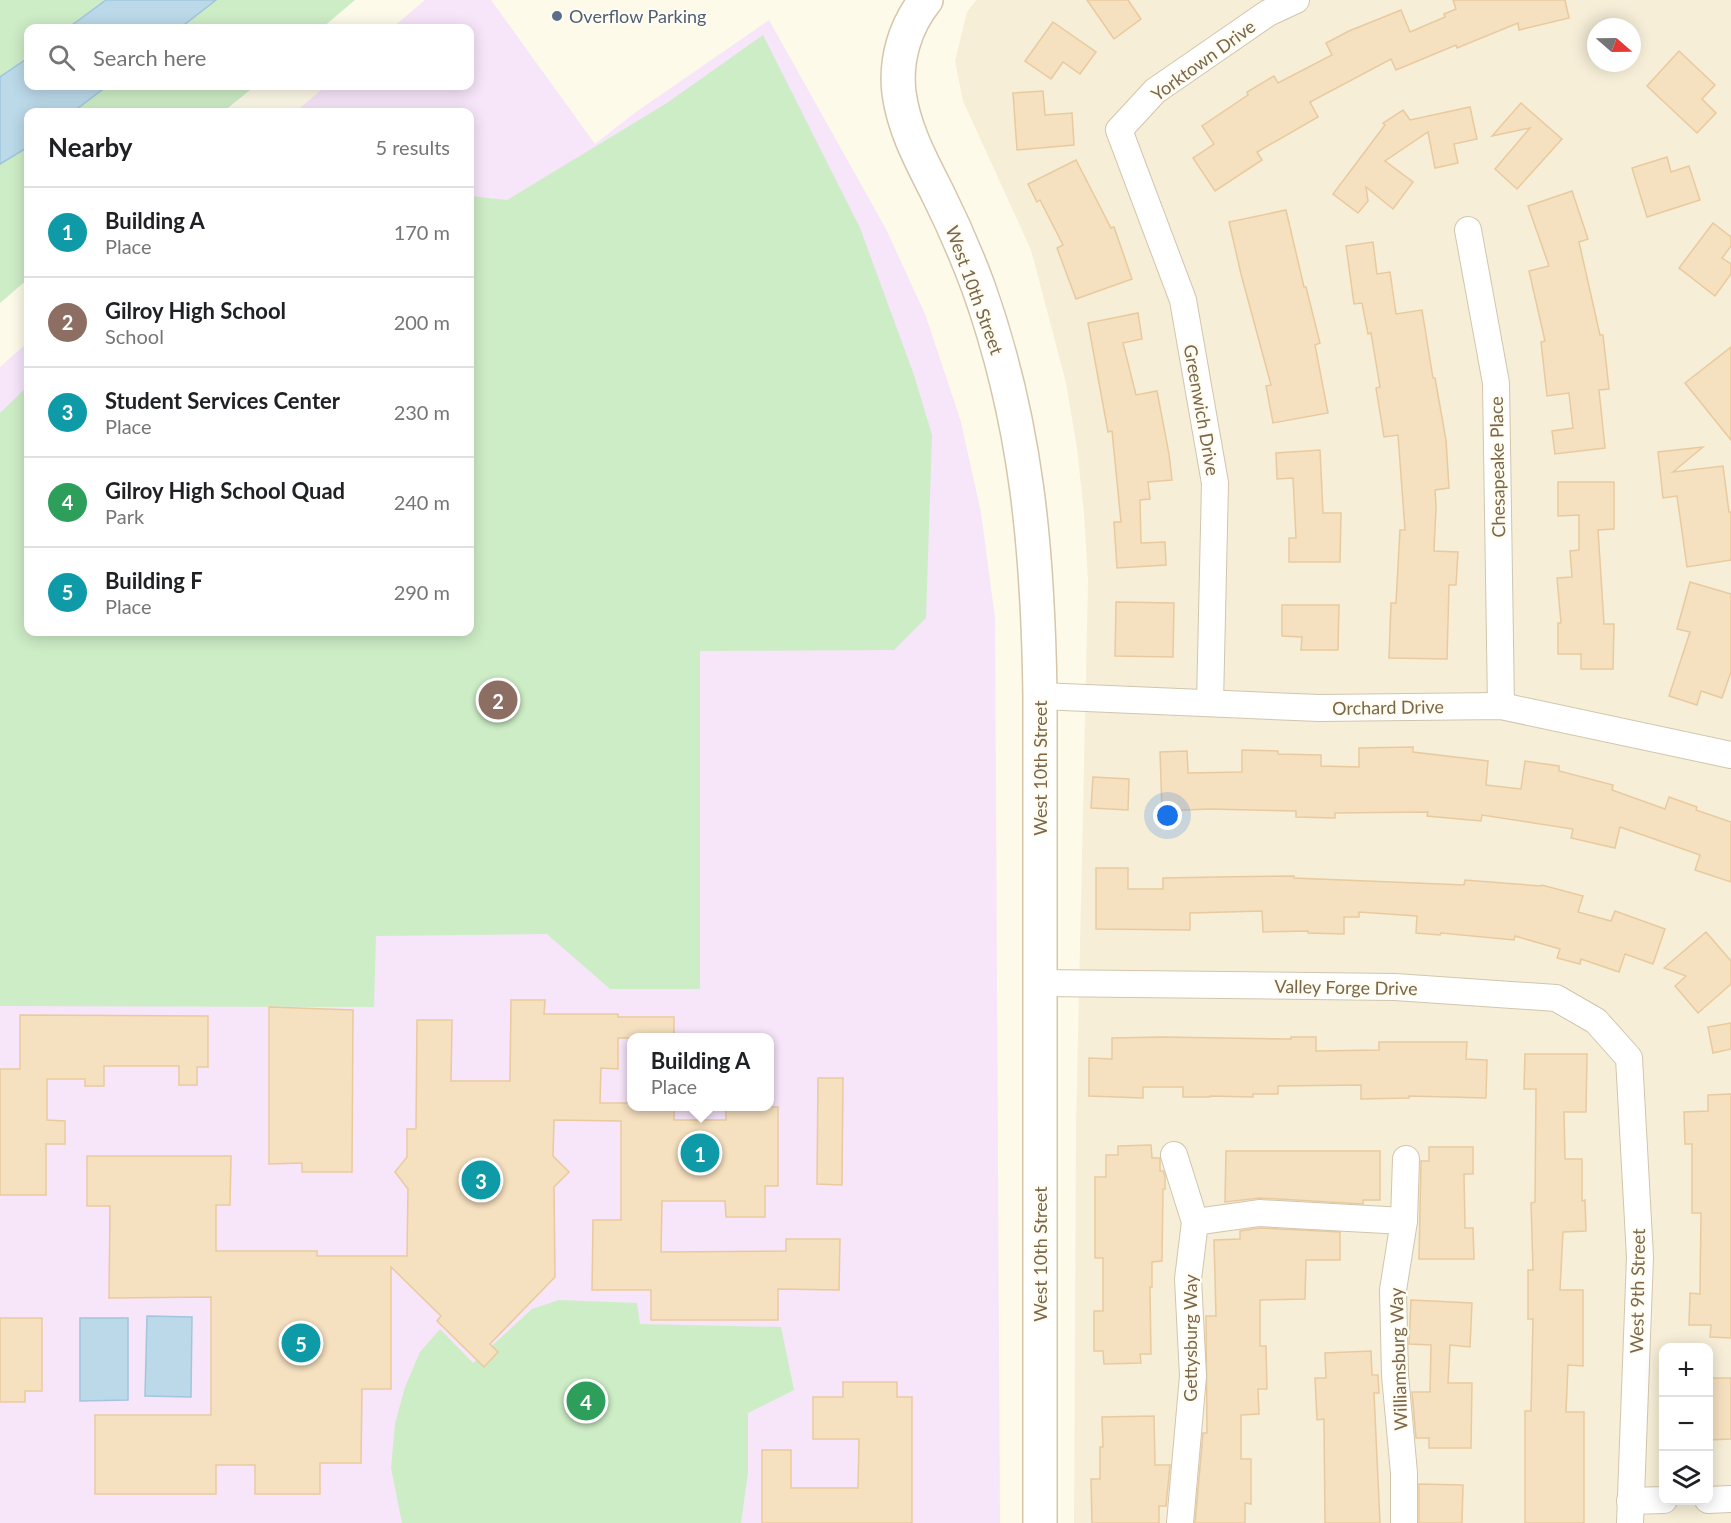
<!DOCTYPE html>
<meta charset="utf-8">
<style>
body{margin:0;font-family:Lato,sans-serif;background:#f2f2f2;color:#202124}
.controls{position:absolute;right:18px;bottom:18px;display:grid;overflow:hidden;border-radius:12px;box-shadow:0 3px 15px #0003}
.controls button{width:54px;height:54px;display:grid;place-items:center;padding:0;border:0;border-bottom:2px solid #e0e0e0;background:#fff;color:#202124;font:30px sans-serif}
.compass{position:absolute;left:1587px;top:18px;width:54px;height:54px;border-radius:50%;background:#fff;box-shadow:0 3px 15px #0003;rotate:110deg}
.you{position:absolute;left:1168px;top:816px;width:21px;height:21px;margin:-15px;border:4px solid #fff;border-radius:50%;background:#1a73e8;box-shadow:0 0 0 9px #1a73e833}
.badge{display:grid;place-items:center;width:39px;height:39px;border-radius:50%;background:#ea580c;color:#fff;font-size:20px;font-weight:700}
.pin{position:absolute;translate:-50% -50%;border:3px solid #fff;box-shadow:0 2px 6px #0006}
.popup{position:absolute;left:627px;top:1033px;width:147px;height:78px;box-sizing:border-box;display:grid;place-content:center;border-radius:12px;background:#fff;filter:drop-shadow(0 2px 4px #0005);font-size:20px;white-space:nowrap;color:#757577}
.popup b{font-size:22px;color:#202124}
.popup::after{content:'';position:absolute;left:50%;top:100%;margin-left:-12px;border:12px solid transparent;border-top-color:#fff}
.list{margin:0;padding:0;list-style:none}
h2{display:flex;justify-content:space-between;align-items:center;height:78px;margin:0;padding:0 24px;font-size:26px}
h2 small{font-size:20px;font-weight:400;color:#757577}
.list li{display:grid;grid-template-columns:39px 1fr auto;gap:18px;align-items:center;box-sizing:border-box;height:90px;padding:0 24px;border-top:2px solid #e0e0e0}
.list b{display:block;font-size:22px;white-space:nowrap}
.list p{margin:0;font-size:20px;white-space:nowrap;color:#757577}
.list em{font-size:20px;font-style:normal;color:#757577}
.icon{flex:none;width:33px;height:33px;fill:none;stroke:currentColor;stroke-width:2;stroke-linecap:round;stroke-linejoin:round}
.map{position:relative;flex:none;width:1731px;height:1523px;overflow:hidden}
.search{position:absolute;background:#fff;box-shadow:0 3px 15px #0003;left:24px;top:24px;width:450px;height:66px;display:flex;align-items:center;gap:15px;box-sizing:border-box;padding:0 21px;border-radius:12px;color:#757577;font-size:22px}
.panel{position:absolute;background:#fff;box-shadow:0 3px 15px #0003;left:24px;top:108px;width:450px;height:528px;border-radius:12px}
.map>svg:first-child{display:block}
</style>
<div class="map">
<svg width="1731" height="1523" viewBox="0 0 1731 1523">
<rect width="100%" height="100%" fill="#fefae9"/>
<path fill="#f6eed7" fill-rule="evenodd" d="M976 0H1731V1523H1074L1076 1127 1088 581 1084 514 1077 448 1066 383 1031 250 963 101 955 61 967 12ZM1596 27H1632V63H1596ZM1664 1348H1708V1500H1664Z"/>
<path fill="#f7e5fa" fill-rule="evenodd" d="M425 0H491L595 144 636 112 769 20 886 229 925 314 961 422 981 513 995 618 1000 1523H0V367L28 342V632H470V112H295L326 86H470V28H392ZM631 1038H769V1106H631Z"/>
<g fill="#cdedc6">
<path d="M0 0H355L322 28H28V86H255L223 112H28V279L0 303Z"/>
<path d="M763 35 860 228 914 375 932 435 926 618 894 650 700 651V989H610L547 934 376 936 374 1007 0 1006V413L28 386V632H470V196L507 200 667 103Z"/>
<path d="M559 1300 637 1303 640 1324 781 1327 794 1390 748 1413V1473L741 1523H402L391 1468 395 1424 405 1387 420 1352 440 1329 473 1363 532 1309Z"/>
</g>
<g fill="#bbd9e9" stroke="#a1c6dc" stroke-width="1.5">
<path d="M106 0H216L180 28H68Z"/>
<path d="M28 58V86H107L73 112H28V147L0 164V77Z"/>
<path d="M147 1316 192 1317 191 1397 145 1396Z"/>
<path d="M80 1318H128V1400L80 1401Z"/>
</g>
<g fill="#f5e0bf" stroke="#e9ca9e" stroke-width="1.5">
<path d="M1087 0H1128L1141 19 1114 39Z"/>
<path d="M1453 0H1565L1569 18 1519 30 1518 23 1457 48 1456 45 1396 70 1391 59 1310 102 1318 117 1257 152 1262 160 1215 191 1193 158 1214 144 1202 126 1248 95 1247 92 1274 76 1278 83 1332 55 1326 43 1349 31 1401 10 1410 32 1445 17 1444 14 1456 9Z"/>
<path d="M1053 22 1096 52 1080 74 1063 62 1051 79 1025 61Z"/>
<path d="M1679 51 1715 85 1702 99 1716 113 1697 133 1647 86Z"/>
<path d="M1043 91 1045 115 1072 113 1074 145 1017 150 1013 93Z"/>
<path d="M1521 103 1562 139 1517 189 1495 169 1530 128 1492 136Z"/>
<path d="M1470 107 1477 139 1454 144 1458 163 1435 168 1428 132 1385 161 1413 182 1393 209 1366 187 1368 201 1358 213 1333 194 1385 125 1383 123 1403 110 1410 120Z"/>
<path d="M1667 157 1671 172 1689 166 1700 200 1647 217 1632 168Z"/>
<path d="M1076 160 1111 228 1114 227 1132 279 1076 299 1057 248 1063 245 1040 200 1037 202 1028 184Z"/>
<path d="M1572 191 1588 239 1579 242 1600 335H1603L1609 389 1599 390 1605 448 1555 454 1552 431 1573 428 1569 393 1547 396 1541 342 1545 341 1529 271 1549 266 1528 206Z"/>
<path d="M1286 210 1304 287H1306L1320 343 1315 345 1328 413 1273 423 1266 386 1271 385 1241 274 1229 222Z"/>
<path d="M1713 223 1731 237V246L1722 258 1731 264V274L1715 296 1679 268Z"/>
<path d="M1373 242 1377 274 1390 272 1396 314 1422 310 1433 378H1435L1446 440 1449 488 1435 490 1436 507 1434 551 1458 552 1456 585H1449L1447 659 1389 658 1391 603H1396L1400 530H1405L1398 435 1384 437 1376 388 1380 387 1371 333 1368 334 1362 303 1354 304 1346 246Z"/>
<path d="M1138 313 1142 339 1123 343 1136 395 1157 391 1169 454 1172 480 1148 482 1150 499 1140 500 1141 543 1165 542 1166 565 1117 568 1114 522H1121L1112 431 1108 432 1088 323Z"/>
<path d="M1731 347V440L1685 383Z"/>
<path d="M1703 447 1673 472 1723 466 1729 512H1731V560L1687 567 1677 496 1663 498 1658 452Z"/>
<path d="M1320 450 1323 513H1341L1340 562H1289V538H1296L1293 478 1277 479 1276 453Z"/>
<path d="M1558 482H1614V529L1598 530 1604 624H1614L1613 669H1581V654H1558V623H1561L1557 578 1572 577 1570 551 1579 550V515L1558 516Z"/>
<path d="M1690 582 1731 594V672L1722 698 1701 691 1697 705 1669 696 1690 632 1677 629Z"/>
<path d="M1116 602 1174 603 1173 657 1115 656Z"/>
<path d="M1282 605H1339L1338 650H1301L1302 637 1282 636Z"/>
<path d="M1413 747V752L1488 761 1486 785 1521 789 1525 761 1559 766V771L1613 785 1612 790 1665 809 1669 797 1697 807 1696 810 1731 822V882L1695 870 1700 855 1620 827 1615 848 1571 838 1573 829 1482 815 1481 821 1427 816 1428 812 1335 813V818L1296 817V811L1209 809 1162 811 1160 752 1187 751 1188 773 1242 772V750L1278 751V754L1321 755V766L1359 767V748Z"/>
<path d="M1093 777 1129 779 1128 810 1091 808Z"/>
<path d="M1096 868H1128V889H1163V878L1217 877 1294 876V878L1464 885 1465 880 1541 886 1542 885 1583 896 1578 912 1611 921 1615 911 1665 929 1653 964 1625 954 1619 972 1581 959 1580 964 1557 958 1560 949 1515 936 1514 940 1441 933 1440 935 1416 933 1417 916 1359 912V917H1344V934L1308 933V931L1263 932 1262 911 1190 913V930L1096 929Z"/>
<path d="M1706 932 1731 961V984L1698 1013 1675 986 1686 976 1664 968Z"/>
<path d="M511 1000H545L544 1014H618V1017H674V1038H618V1069L601 1068 600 1103H631V1107H674V1120H726V1107H778V1186H765V1217H726L725 1201H662L661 1252 786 1251V1239H840L839 1290 778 1289V1320H651V1290H592L593 1220H621V1121L554 1120 553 1156 569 1172 554 1187 555 1277 490 1344 498 1352 484 1367 437 1321 441 1316 391 1267V1389H362L361 1463H320V1494H255V1465H216V1494H95V1415H211V1297L109 1298 110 1206H87V1156H231L230 1205H216V1251H317V1256H407L408 1189 395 1172 407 1157V1129H416L417 1020H452L451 1081H510Z"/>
<path d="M269 1007 353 1010 352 1172H302V1163L269 1164Z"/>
<path d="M20 1015 208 1016V1067H197V1085H179V1066H104V1086H85V1079H47V1120L65 1121V1144H46V1195H0V1069H20Z"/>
<path d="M1731 1023V1049L1713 1053 1708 1027Z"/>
<path d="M1160 1037 1291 1039V1037H1316V1051L1379 1050V1042H1467L1466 1059 1487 1060 1486 1098 1409 1096V1098L1361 1099V1085L1278 1086V1094H1253V1097L1210 1096V1097H1183V1087H1143V1098L1089 1096V1058L1112 1059V1038Z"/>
<path d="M1525 1054H1587L1586 1112H1564L1565 1159H1582V1201L1585 1200 1586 1231 1563 1232 1560 1290H1583V1366L1568 1365 1566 1412H1584V1523H1525V1411H1531L1533 1319H1528V1270H1533L1531 1203 1535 1202 1536 1089H1524Z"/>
<path d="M818 1078H843L842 1185 817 1184Z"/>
<path d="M1731 1094V1338L1710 1337 1711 1325H1689L1690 1293 1700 1294 1701 1213H1692V1144H1685L1684 1112 1708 1111V1095Z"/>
<path d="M1151 1145 1152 1158H1160V1171H1163L1165 1176V1189H1163L1162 1261 1152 1262V1287H1150L1151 1354H1140L1141 1363 1104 1364 1103 1351H1094V1311H1103V1258H1095V1177H1106V1155H1118V1146Z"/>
<path d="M1429 1147H1473V1174H1464L1465 1228H1473L1474 1259H1419L1421 1161H1429Z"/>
<path d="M1226 1151H1380V1200H1363V1204L1260 1198 1225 1202Z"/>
<path d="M1260 1228 1340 1232V1260H1306L1305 1299 1260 1300V1346H1266L1267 1389H1258L1259 1414 1241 1415V1459H1251V1504L1245 1503V1523H1195L1203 1433H1207L1206 1316H1216L1214 1240 1240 1239V1231Z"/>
<path d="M1411 1300 1472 1303 1470 1347 1450 1345 1448 1383H1472L1471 1448H1429V1438H1416L1412 1392H1430L1431 1345 1409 1344Z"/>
<path d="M0 1318H42V1391H25V1402H0Z"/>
<path d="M1371 1351 1372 1375H1378L1379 1393H1374L1380 1523H1325L1324 1419 1317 1420 1315 1378H1326L1325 1353Z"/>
<path d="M1708 1378H1731V1439L1708 1440Z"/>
<path d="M843 1382H897V1397H912V1523H762V1450H791V1488H858L859 1439H813V1397H843Z"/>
<path d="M1154 1416 1155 1465H1170L1166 1506H1159V1523H1092L1091 1479H1100V1447H1103L1102 1417Z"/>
<path d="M1419 1484 1463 1485 1462 1523H1419Z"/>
</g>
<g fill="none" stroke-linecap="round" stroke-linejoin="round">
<defs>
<g id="street">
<path d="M1468 230 1496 383 1501 706"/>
<path d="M1040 696 1319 708 1501 706 1731 755"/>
<path d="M1210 703 1215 483 1183 300 1119 130 1155 91 1268 13 1296 0"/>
<path d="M1040 983 1395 987 1556 998 1596 1021 1629 1058 1640 1257 1630 1523"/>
<path d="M1174 1155 1195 1222 1188 1279 1193 1376 1180 1523"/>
<path d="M1195 1222 1259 1213 1404 1221"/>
<path d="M1708 1500 1731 1499"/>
<path d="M1630 1501 1664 1500"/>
<path d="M1404 1523V1473L1395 1375 1393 1290 1404 1221 1406 1159"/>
</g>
<path id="secondary" d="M926 0C905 26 895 60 899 93 904 130 922 162 938 194 953 224 966 254 978 286 1027 423 1038 551 1040 696V1523"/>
</defs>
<use href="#street" stroke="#d2c5ad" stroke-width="28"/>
<use href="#secondary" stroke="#d5c6ab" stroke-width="36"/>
<use href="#street" stroke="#fff" stroke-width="26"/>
<use href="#secondary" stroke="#fff" stroke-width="33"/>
</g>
<circle fill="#5c6f8a" stroke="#fffcf1" stroke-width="2" cx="557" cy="16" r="6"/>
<g text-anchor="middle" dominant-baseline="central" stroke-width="4.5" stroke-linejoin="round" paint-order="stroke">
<g font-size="18" fill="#4e5e75" stroke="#fffcf1" text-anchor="start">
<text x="569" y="16">Overflow Parking</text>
</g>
<g font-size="18" fill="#7b664a" stroke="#fffcf1">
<text transform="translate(1203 60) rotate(-36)">Yorktown Drive</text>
<text transform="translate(975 290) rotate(70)">West 10th Street</text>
<text transform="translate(1202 410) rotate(80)">Greenwich Drive</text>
<text transform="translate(1497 467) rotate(-91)">Chesapeake Place</text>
<text transform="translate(1388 707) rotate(-1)">Orchard Drive</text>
<text transform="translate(1040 768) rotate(-90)">West 10th Street</text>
<text transform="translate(1346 987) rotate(1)">Valley Forge Drive</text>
<text transform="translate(1040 1254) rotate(-90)">West 10th Street</text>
<text transform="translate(1637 1291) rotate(-89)">West 9th Street</text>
<text transform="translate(1190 1338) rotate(-90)">Gettysburg Way</text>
<text transform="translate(1398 1359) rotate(-92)">Williamsburg Way</text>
</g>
</g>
</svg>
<div class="controls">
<button>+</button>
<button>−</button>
<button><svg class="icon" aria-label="layers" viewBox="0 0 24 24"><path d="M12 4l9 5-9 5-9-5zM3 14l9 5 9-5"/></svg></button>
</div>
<svg class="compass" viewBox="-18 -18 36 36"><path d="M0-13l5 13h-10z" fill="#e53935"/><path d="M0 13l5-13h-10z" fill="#757577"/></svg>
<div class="you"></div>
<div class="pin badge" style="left:700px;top:1153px;background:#0f9aa8">1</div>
<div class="popup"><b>Building A</b>Place</div>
<div class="pin badge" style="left:498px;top:700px;background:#8d6e63">2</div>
<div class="pin badge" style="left:481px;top:1180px;background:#0f9aa8">3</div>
<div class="pin badge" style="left:586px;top:1401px;background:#2e9e5b">4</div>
<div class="pin badge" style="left:301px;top:1343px;background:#0f9aa8">5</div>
<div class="search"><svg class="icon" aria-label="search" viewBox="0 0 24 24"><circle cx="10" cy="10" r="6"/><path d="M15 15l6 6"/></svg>Search here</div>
<section class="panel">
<h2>Nearby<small>5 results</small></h2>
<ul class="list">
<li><span class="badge" style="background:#0f9aa8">1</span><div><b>Building A</b><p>Place</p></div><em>170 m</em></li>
<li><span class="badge" style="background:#8d6e63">2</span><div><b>Gilroy High School</b><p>School</p></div><em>200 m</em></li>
<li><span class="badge" style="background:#0f9aa8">3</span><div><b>Student Services Center</b><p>Place</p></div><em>230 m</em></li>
<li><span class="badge" style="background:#2e9e5b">4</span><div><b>Gilroy High School Quad</b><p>Park</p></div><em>240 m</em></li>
<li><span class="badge" style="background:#0f9aa8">5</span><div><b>Building F</b><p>Place</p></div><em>290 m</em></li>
</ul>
</section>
</div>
